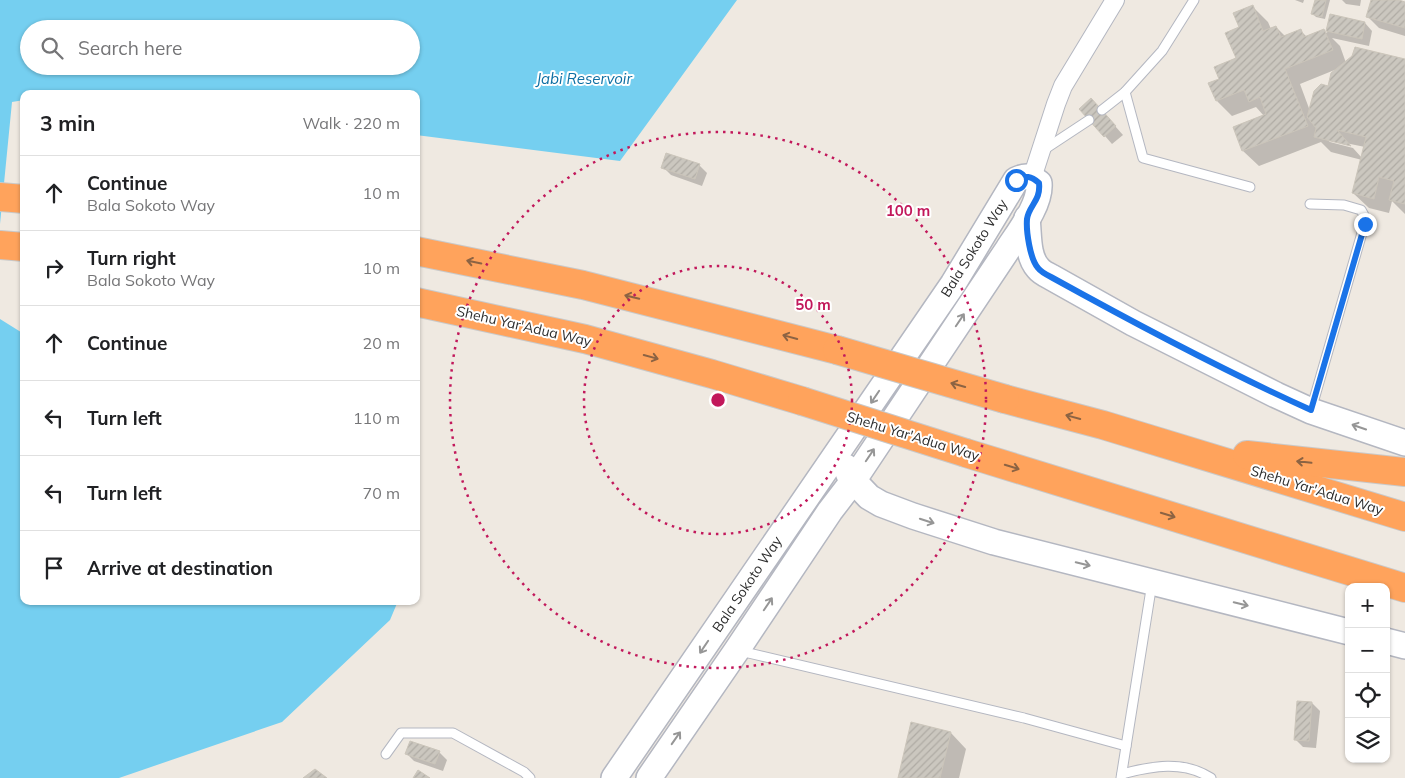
<!DOCTYPE html>
<meta charset="utf-8">
<style>
body{margin:0;font-family:Mulish,sans-serif;background:#f2f2f2;color:#202124}
.controls{position:absolute;right:15px;bottom:15px;display:grid;overflow:hidden;border-radius:10px;box-shadow:0 1px 4px #0004}
.controls button{width:45px;height:45px;display:grid;place-items:center;padding:0;border:0;border-bottom:1px solid #e0e0e0;background:#fff;color:#202124;font:25px sans-serif}
.stop{position:absolute;width:15px;height:15px;margin:-11px;border:4px solid #1a73e8;border-radius:50%;background:#fff}
.stop.end{background:#1a73e8;border-color:#fff;box-shadow:0 1px 5px #0008}
.list{margin:0;padding:0;list-style:none}
h2{display:flex;justify-content:space-between;align-items:center;height:65px;margin:0;padding:0 20px;font-size:21px}
h2 small{font-size:16px;font-weight:400;color:#757577}
.list li{display:grid;grid-template-columns:32px 1fr auto;gap:15px;align-items:center;box-sizing:border-box;height:75px;padding:0 20px;border-top:1px solid #e0e0e0}
.list b{display:block;font-size:19px;white-space:nowrap}
.list p{margin:0;font-size:16px;white-space:nowrap;color:#757577}
.list em{font-size:16px;font-style:normal;color:#757577}
.icon{flex:none;width:28px;height:28px;fill:none;stroke:currentColor;stroke-width:2;stroke-linecap:round;stroke-linejoin:round}
.map{position:relative;flex:none;width:1405px;height:778px;overflow:hidden}
.search{position:absolute;background:#fff;box-shadow:0 1px 4px #0004;left:20px;top:20px;width:400px;height:55px;display:flex;align-items:center;gap:12px;box-sizing:border-box;padding:0 18px;border-radius:28px;color:#757577;font-size:19px}
.panel{position:absolute;background:#fff;box-shadow:0 1px 4px #0004;left:20px;top:90px;width:400px;height:515px;border-radius:10px}
.map>svg:first-child{display:block}
</style>
<div class="map">
<svg width="1405" height="778" viewBox="0 0 1405 778">
<defs>
<pattern id="building-hatch" width="6" height="6" patternUnits="userSpaceOnUse" patternTransform="scale(1.25)"><rect width="6" height="6" fill="#cbc7bf"/><path d="M-1 1l2-2M0 6l6-6M5 7l2-2" fill="none" stroke="#afaba4"/></pattern>
</defs>
<rect width="100%" height="100%" fill="#efe9e1"/>
<g fill="#75cff0" fill-rule="evenodd">
<path d="M0 0H737L620 161 416 135V94H99L84 92 69 94H24V100L12 102 0 224ZM29 29H411V66H29Z"/>
<path d="M0 319 24 334V601H398L390 620 282 722 119 778H0Z"/>
</g>
<g fill="#0003" fill-rule="evenodd">
<path d="M1295 0H1304L1303 3Z"/>
<path d="M1316 0H1330L1325 19 1316 17 1313 14Z"/>
<path d="M1342 0H1361L1360 6 1346 4Z"/>
<path d="M1372 0H1394L1405 3V36L1379 28 1367 16Z"/>
<path d="M1253 7 1268 22 1271 29 1276 27 1286 37 1301 31 1307 37 1324 30 1327 33 1331 16 1365 23 1372 31 1369 46 1332 38 1340 46 1346 63 1405 60V214L1392 201 1389 213 1369 208 1353 193 1362 160 1331 152 1321 142 1259 166 1243 151 1234 127 1264 116 1256 107 1232 116 1217 101 1221 80 1237 59 1240 28ZM1337 69 1329 87 1310 111 1300 84ZM1326 139 1365 147 1362 158 1353 148 1330 142Z"/>
<path d="M1099 108 1123 135 1112 144 1105 136Z"/>
<path d="M699 165 707 173 702 186 671 175 663 167Z"/>
<path d="M1312 703 1320 711 1316 748 1303 747 1295 739Z"/>
<path d="M912 724 951 733 966 749 959 778H899Z"/>
<path d="M439 752 447 760 443 771 414 761 406 753Z"/>
</g>
<g fill="url(#building-hatch)" stroke="#cbc5ba">
<path d="M1315 0H1326L1322 17 1311 14Z"/>
<path d="M1371 0H1399L1405 2V28L1366 17Z"/>
<path d="M1253 5 1263 31 1276 26 1281 37 1301 29 1304 37 1324 29 1333 50 1285 69 1308 126 1242 151 1233 127 1266 114 1260 97 1249 102 1244 90 1216 101 1208 83 1219 79 1214 67 1236 58 1225 33 1239 27 1233 13Z"/>
<path d="M1330 14 1365 22 1362 39 1326 31Z"/>
<path d="M1355 47 1405 59V204L1389 200 1394 181 1379 177 1374 199 1352 193 1366 137 1337 130 1351 146 1314 137 1316 128 1307 117 1314 91 1321 84 1328 86 1331 73 1352 56Z"/>
<path d="M1091 98 1116 126 1104 137 1079 109Z"/>
<path d="M666 153 700 164 695 179 661 168Z"/>
<path d="M1297 701 1312 702 1309 741 1294 740Z"/>
<path d="M911 722 951 732 940 778H898Z"/>
<path d="M410 741 440 751 435 764 405 754Z"/>
<path d="M315 769 327 778H303Z"/>
<path d="M418 770 430 778H413Z"/>
</g>
<g fill="none" stroke-linecap="round" stroke-linejoin="round">
<defs>
<g id="lane">
<path d="M1125 92 1143 158 1250 187"/>
<path d="M1102 110 1125 92 1162 51 1194 0"/>
<path d="M1042 151 1089 120"/>
<path d="M1310 204 1344 205 1361 210 1366 219 1311 410"/>
<path d="M740 651 1024 718 1126 746"/>
<path d="M386 754 401 733H453L524 772 530 778"/>
<path d="M1122 774C1152 766 1183 760 1211 778"/>
<path d="M1121 778 1152 583"/>
</g>
<path id="street" d="M1032 178 1056 104 1063 86 1115 0"/>
<g id="secondary">
<path d="M1027 218C1029 234 1027 256 1038 268 1041 272 1047 275 1051 277L1133 323 1276 395 1311 411 1405 443"/>
<path d="M846 467 850 477 869 497 881 504 913 516 994 542 1349 632"/>
<path d="M1386 641 1405 646"/>
<path d="M614 778 953 284 1016 180C1026 175 1030 176 1039 183 1041 204 1019 232 1008 249L853 481 830 511 737 650 649 778"/>
</g>
<g id="highway">
<path d="M0 197 24 199"/>
<path d="M0 245 24 247"/>
<path d="M416 251 583 285 837 350"/>
<path d="M416 302 585 339 712 374 802 401"/>
<path d="M1005 399 1103 425 1405 517"/>
<path d="M966 453 1405 588"/>
<path d="M1247 455 1405 472"/>
</g>
</defs>
<use href="#lane" stroke="#b4b7c1" stroke-width="11"/>
<use href="#street" stroke="#b4b7c1" stroke-width="20"/>
<use href="#secondary" stroke="#b4b7c1" stroke-width="28"/>
<use href="#highway" stroke="#c9c9c9" stroke-width="30"/>
<use href="#lane" stroke="#fff" stroke-width="9"/>
<use href="#street" stroke="#fff" stroke-width="18"/>
<use href="#secondary" stroke="#fff" stroke-width="25"/>
<use href="#highway" stroke="#ffa35c" stroke-width="28"/>
<defs>
<g id="highway-bridge">
<path d="M837 350 1005 399"/>
<path d="M802 401 966 453"/>
</g>
</defs>
<use href="#highway-bridge" stroke="#c9c9c9" stroke-width="30" stroke-linecap="butt"/>
<use href="#highway-bridge" stroke="#ffa35c" stroke-width="28"/>
</g>
<defs><path id="oneway-shaft" d="M-6 0H5M1.5-3L5.5 0L1.5 3" fill="none" stroke-width="1.6" stroke-linecap="round" stroke-linejoin="round" transform="scale(1.25)"/></defs>
<g stroke="#8c6343">
<use href="#oneway-shaft" transform="translate(474 262) rotate(-168)"/>
<use href="#oneway-shaft" transform="translate(632 297) rotate(-166)"/>
<use href="#oneway-shaft" transform="translate(790 337) rotate(-165)"/>
<use href="#oneway-shaft" transform="translate(651 357) rotate(15)"/>
<use href="#oneway-shaft" transform="translate(958 385) rotate(-164)"/>
<use href="#oneway-shaft" transform="translate(1073 417) rotate(-165)"/>
<use href="#oneway-shaft" transform="translate(1304 462) rotate(-174)"/>
<use href="#oneway-shaft" transform="translate(1012 467) rotate(17)"/>
<use href="#oneway-shaft" transform="translate(1168 515) rotate(17)"/>
</g>
<g stroke="#969696">
<use href="#oneway-shaft" transform="translate(960 320) rotate(-56)"/>
<use href="#oneway-shaft" transform="translate(875 397) rotate(124)"/>
<use href="#oneway-shaft" transform="translate(1359 427) rotate(-161)"/>
<use href="#oneway-shaft" transform="translate(870 455) rotate(-56)"/>
<use href="#oneway-shaft" transform="translate(927 521) rotate(18)"/>
<use href="#oneway-shaft" transform="translate(1083 564) rotate(14)"/>
<use href="#oneway-shaft" transform="translate(768 604) rotate(-56)"/>
<use href="#oneway-shaft" transform="translate(1241 604) rotate(14)"/>
<use href="#oneway-shaft" transform="translate(704 647) rotate(124)"/>
<use href="#oneway-shaft" transform="translate(676 738) rotate(-55)"/>
</g>
<g fill="none" stroke-linecap="round" stroke-linejoin="round">
<path stroke="#1a73e8" stroke-width="6" d="M1016 180C1026 175 1031 176 1039 183 1041 201 1029 205 1027 219 1026 231 1030 259 1038 268 1041 272 1047 275 1051 277 1136 324 1222 370 1311 410L1365 224"/>
</g>
<g fill="none" stroke="#c2185b" stroke-width="2.5" stroke-dasharray="2.5 5">
<circle cx="718" cy="400" r="134"/>
<circle cx="718" cy="400" r="268"/>
</g>
<g text-anchor="middle" dominant-baseline="central" stroke-width="4" stroke-linejoin="round" paint-order="stroke">
<g font-size="14" fill="#2e2e2e" stroke="#fff">
<text transform="translate(974 248) rotate(-58)">Bala Sokoto Way</text>
<text transform="translate(524 326) rotate(13)">Shehu Yar'Adua Way</text>
<text transform="translate(913 436) rotate(17)">Shehu Yar'Adua Way</text>
<text transform="translate(1317 490) rotate(17)">Shehu Yar'Adua Way</text>
<text transform="translate(747 584) rotate(-56)">Bala Sokoto Way</text>
</g>
<g font-size="15" font-style="italic" fill="#0d6fa3" stroke="#fff">
<text x="584" y="78">Jabi Reservoir</text>
</g>
</g>
<circle cx="718" cy="400" r="8" fill="#c2185b" stroke="#fff" stroke-width="2.5"/>
<g font-size="15" text-anchor="middle" font-weight="bold" fill="#c2185b" stroke="#fff" stroke-width="4" stroke-linejoin="round" paint-order="stroke">
<text x="908" y="216">100 m</text>
<text x="813" y="310">50 m</text>
</g>
</svg>
<div class="controls">
<button>+</button>
<button>−</button>
<button><svg class="icon" aria-label="locate" viewBox="0 0 24 24"><circle cx="12" cy="12" r="6"/><path d="M12 2v4M12 18v4M2 12h4M18 12h4"/></svg></button>
<button><svg class="icon" aria-label="layers" viewBox="0 0 24 24"><path d="M12 4l9 5-9 5-9-5zM3 14l9 5 9-5"/></svg></button>
</div>
<div class="stop" style="left:1016px;top:180px"></div>
<div class="stop end" style="left:1365px;top:224px"></div>
<div class="search"><svg class="icon" aria-label="search" viewBox="0 0 24 24"><circle cx="10" cy="10" r="6"/><path d="M15 15l6 6"/></svg>Search here</div>
<section class="panel">
<h2>3 min<small>Walk · 220 m</small></h2>
<ul class="list">
<li><svg class="icon" aria-label="ahead" viewBox="0 0 24 24"><path d="M12 20V5M6 11l6-6 6 6"/></svg><div><b>Continue</b><p>Bala Sokoto Way</p></div><em>10 m</em></li>
<li><svg class="icon" aria-label="right" viewBox="0 0 24 24"><path d="M7 20v-9h11M14 6l5 5-5 5"/></svg><div><b>Turn right</b><p>Bala Sokoto Way</p></div><em>10 m</em></li>
<li><svg class="icon" aria-label="ahead" viewBox="0 0 24 24"><path d="M12 20V5M6 11l6-6 6 6"/></svg><div><b>Continue</b></div><em>20 m</em></li>
<li><svg class="icon" aria-label="left" viewBox="0 0 24 24"><path d="M17 20v-9H6M10 6l-5 5 5 5"/></svg><div><b>Turn left</b></div><em>110 m</em></li>
<li><svg class="icon" aria-label="left" viewBox="0 0 24 24"><path d="M17 20v-9H6M10 6l-5 5 5 5"/></svg><div><b>Turn left</b></div><em>70 m</em></li>
<li><svg class="icon" aria-label="arrive" viewBox="0 0 24 24"><path d="M6 21V4h12l-3 4 3 4H6"/></svg><div><b>Arrive at destination</b></div></li>
</ul>
</section>
</div>
